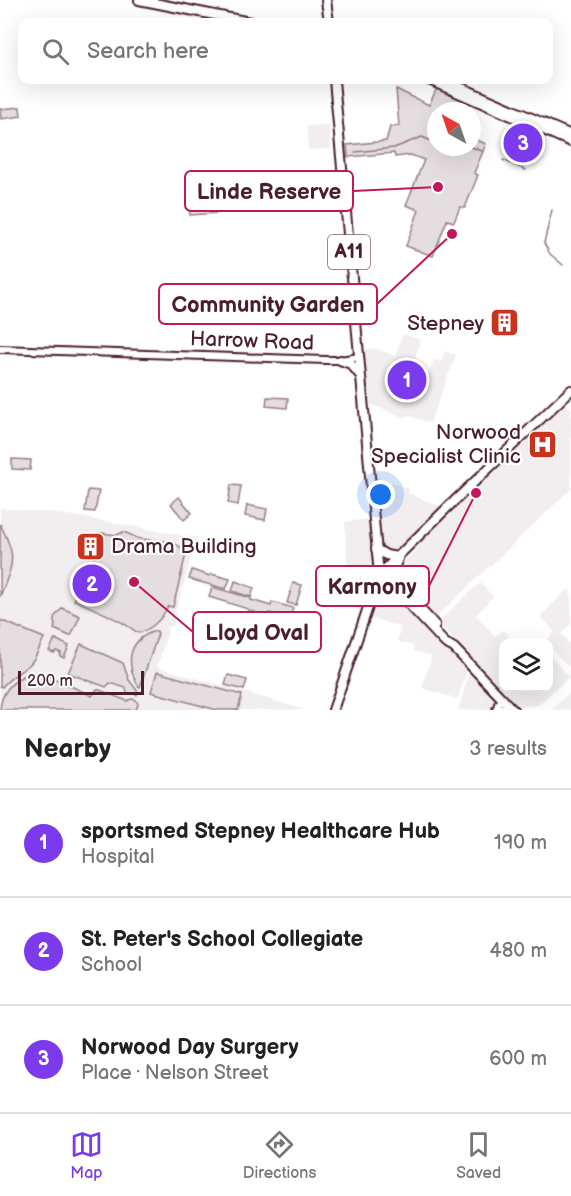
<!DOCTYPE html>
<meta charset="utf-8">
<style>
body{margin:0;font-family:"Balsamiq Sans",sans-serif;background:#f2f2f2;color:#222}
.controls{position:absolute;right:18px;bottom:18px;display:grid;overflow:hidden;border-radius:12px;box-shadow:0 6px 24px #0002}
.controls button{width:54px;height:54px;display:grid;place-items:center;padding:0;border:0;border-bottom:2px solid #e0e0e0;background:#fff;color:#222;font:30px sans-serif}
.compass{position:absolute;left:427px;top:102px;width:54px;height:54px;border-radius:50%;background:#fff;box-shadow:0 6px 24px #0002;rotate:320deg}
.scale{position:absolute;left:18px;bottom:15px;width:126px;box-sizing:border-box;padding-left:6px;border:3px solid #4a1f2b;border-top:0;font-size:16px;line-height:21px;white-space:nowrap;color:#4a1f2b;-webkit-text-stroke:4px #fff;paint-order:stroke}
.you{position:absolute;left:381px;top:495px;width:21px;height:21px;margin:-15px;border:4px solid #fff;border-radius:50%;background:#1a73e8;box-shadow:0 0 0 9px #1a73e833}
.badge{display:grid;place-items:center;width:39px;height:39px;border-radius:50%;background:#7c3aed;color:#fff;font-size:20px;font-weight:700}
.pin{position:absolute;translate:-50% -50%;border:3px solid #fff;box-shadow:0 2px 6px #0006}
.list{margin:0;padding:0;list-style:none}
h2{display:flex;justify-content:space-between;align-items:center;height:78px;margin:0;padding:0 24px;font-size:26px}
h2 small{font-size:20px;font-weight:400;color:#767676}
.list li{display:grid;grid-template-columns:39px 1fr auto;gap:18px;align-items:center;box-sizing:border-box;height:108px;padding:0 24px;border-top:2px solid #e0e0e0}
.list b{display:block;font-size:22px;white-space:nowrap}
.list p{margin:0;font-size:20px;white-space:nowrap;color:#767676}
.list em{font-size:20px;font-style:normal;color:#767676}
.icon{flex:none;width:33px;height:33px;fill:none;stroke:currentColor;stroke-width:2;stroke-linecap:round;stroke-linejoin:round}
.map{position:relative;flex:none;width:571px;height:710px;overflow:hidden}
.search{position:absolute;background:#fff;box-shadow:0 6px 24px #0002;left:18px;right:18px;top:18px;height:66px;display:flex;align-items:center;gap:15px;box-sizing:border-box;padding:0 21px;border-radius:12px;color:#767676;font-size:22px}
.sheet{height:402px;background:#fff}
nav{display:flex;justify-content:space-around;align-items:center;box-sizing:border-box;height:84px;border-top:2px solid #e0e0e0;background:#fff;font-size:16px;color:#767676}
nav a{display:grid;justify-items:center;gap:3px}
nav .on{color:#7c3aed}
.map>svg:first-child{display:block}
</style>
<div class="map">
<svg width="571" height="710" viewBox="0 0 571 710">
<rect width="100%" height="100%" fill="#fff"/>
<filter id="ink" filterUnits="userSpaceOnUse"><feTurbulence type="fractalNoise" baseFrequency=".0167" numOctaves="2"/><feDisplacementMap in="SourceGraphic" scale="12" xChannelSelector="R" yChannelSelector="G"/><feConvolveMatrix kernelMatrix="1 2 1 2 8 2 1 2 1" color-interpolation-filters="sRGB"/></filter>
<g filter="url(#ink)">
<g fill="#f2eeef">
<path d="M329 125 331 149 308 150 307 126Z"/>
<path d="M403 334 421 340 410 372 427 378 434 360 441 362 445 351 456 355 430 423 407 415 406 418 370 404 364 350 375 348 395 356Z"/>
<path d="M566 403 571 408V489L435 618H432L398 577 396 569 416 550 418 543Z"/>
<path d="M375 476 409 489 408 493 439 506V510L392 554 382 550Z"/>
<path d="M0 508 63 514 197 538 174 618V626L167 627 166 630 168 631 157 667 306 710H0Z"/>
<path d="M369 519 373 562 372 571 347 567 345 522Z"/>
<path d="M354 576 370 580 360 610 345 605Z"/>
<path d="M480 583 493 596 476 615 495 636 503 630 514 642H504V688H548V658L550 656 569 676V677L538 705 519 707 440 625V620Z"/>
<path d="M386 589 407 608 467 670 458 699 422 688 432 656 413 651 414 646 397 641 401 627 371 618 380 593 381 590Z"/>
<path d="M568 589 571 593V624L561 634 571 645V669L549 647 548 642H545L555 632 540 616Z"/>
<path d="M471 675 495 699 496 702 493 710H458L468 676Z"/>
<path d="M571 691V710H551Z"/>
</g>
<g fill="#e5dee0" stroke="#987e86" stroke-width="1.5">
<path d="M437 88 470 103 466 111H436V147H472V138L486 144 474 173 478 175 465 208 460 207 454 222 447 220 433 256 406 246 419 210 406 205 424 160 411 155 395 157 394 153 348 157 347 145 386 141 390 127 399 126 396 89 429 105Z"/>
<path d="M20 107 21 116 1 119 0 109Z"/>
<path d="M215 173 218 213 190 215 186 175Z"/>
<path d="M267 397 288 398 287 408 266 406Z"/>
<path d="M12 459 31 460 30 470 12 469Z"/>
<path d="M231 485 241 486 238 505 228 503Z"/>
<path d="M88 490 99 491 95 512 85 511Z"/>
<path d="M179 497 192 513 184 520 171 504Z"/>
<path d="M247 505 267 509 265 520 245 516Z"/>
<path d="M0 524C18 558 13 563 0 597Z"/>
<path d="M123 532C128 533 132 536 137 538 154 543 176 536 186 554L173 607 168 606C162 619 152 629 138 633 121 620 95 609 74 600L102 541 99 539 100 534 102 533 117 535Z"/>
<path d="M192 570 210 576 211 574 230 579 226 589 189 579Z"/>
<path d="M235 581 254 588 251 597 232 591Z"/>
<path d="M293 583 302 585 296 605 287 603Z"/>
<path d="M212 587 251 598V600L271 606 272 602 293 608 289 619 269 613 267 616 248 610V609L209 597Z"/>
<path d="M62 608 80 616 72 634 70 636 54 629 55 625C51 615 58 615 62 608Z"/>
<path d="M0 620 44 638C40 646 36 659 29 665 19 673 11 676 2 687L0 686Z"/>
<path d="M155 631H157L158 634 140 687H139C125 664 127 640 155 631Z"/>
<path d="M55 639 69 646 64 658 60 656 61 653 56 651 54 653 49 651Z"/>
<path d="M81 644 123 663 129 680 138 692 137 695 127 693 126 688 110 683 106 687 68 673Z"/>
<path d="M157 672 242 695 238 710H217L151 692Z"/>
<path d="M29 673 45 674 92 696 97 689 127 701 131 699 136 700 138 704 136 710H0C1 692 13 680 29 673Z"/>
<path d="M228 675 247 680 244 690 225 685Z"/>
</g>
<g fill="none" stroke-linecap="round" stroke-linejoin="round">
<g stroke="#91787e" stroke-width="1.5">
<path d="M471 147 482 151"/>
<path d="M355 152 394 148 422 137 436 143"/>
<path d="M503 160 526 170"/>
<path d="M552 210 544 243 550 254 563 265"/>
</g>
<defs>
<g id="minor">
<path d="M0 349 325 360H340L359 357"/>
<path d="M496 710 498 704 503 699"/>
</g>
<g id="major">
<path d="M139 0 250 22"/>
<path d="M326 0 329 22"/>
<path d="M334 80 379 575"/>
<path d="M429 80 571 142"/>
<path d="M444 80 571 135"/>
<path d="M340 360 351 364 359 374"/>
<path d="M376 549 386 555 397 557"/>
<path d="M379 575 387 581 445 643 454 648 513 710"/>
<path d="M398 585 435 625"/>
<path d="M398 585 392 573 398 559"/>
<path d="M333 710 379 575 448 507 571 390"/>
<path d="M500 710 506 708 513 710"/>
</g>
</defs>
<use href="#minor" stroke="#4a1f2b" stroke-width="10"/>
<use href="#major" stroke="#4a1f2b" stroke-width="12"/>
<use href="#minor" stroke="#fff" stroke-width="6"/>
<use href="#major" stroke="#fff" stroke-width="8"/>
</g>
</g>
<defs>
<symbol id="building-square" viewBox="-11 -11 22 22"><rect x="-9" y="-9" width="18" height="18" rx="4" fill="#c8321e" stroke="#fff"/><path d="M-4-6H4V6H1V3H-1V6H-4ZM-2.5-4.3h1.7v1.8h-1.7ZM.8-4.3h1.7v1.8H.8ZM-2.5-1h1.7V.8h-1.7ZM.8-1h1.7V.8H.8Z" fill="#fff"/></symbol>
<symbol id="hospital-square" viewBox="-11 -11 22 22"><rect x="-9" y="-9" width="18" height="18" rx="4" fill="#c8321e" stroke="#fff"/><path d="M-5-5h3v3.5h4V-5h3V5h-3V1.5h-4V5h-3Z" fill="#fff"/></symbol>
</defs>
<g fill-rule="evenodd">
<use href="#building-square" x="488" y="306" width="33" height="33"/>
<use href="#hospital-square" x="526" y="428" width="33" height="33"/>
<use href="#building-square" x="74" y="530" width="33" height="33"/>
</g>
<g text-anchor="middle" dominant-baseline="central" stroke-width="4.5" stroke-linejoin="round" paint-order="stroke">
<rect fill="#fff" stroke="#80626b" stroke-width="1.5" x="328" y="235" width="42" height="34" rx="4.5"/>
<g font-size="20" font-weight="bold" fill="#4a1f2b">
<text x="349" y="252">A11</text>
</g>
<g font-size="21" fill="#4a1f2b" stroke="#fff" text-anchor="end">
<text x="484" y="323">Stepney</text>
<text x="521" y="432">Norwood<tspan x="521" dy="24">Specialist Clinic</tspan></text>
<text x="111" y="546" text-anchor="start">Drama Building</text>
</g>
<g font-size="21" fill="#4a1f2b" stroke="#fff">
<text transform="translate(252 341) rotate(2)">Harrow Road</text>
</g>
</g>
<path fill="none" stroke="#c2185b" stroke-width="2" d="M438 187L353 191M452 234L377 304M476 493L429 586M134 582L193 632"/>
<g fill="#c2185b" stroke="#fff" stroke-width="2">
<circle cx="438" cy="187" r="6"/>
<circle cx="452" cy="234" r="6"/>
<circle cx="476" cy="493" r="6"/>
<circle cx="134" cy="582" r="6"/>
</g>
<g fill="#fff" stroke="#c2185b" stroke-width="2">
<rect x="185" y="171" width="168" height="40" rx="6"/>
<rect x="159" y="284" width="218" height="40" rx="6"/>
<rect x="316" y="566" width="113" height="40" rx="6"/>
<rect x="193" y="612" width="128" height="40" rx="6"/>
</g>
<g font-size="22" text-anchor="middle" font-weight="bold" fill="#4a1f2b">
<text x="269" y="199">Linde Reserve</text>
<text x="268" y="312">Community Garden</text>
<text x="372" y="594">Karmony</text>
<text x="257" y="640">Lloyd Oval</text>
</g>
</svg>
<div class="controls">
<button><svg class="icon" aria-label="layers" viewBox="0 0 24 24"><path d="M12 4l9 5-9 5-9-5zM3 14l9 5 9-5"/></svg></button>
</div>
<svg class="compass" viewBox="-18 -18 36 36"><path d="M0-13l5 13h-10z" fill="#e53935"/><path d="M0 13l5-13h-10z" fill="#767676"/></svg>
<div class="scale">200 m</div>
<div class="you"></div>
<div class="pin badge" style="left:407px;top:380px">1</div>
<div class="pin badge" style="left:92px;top:584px">2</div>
<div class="pin badge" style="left:523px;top:143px">3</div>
<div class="search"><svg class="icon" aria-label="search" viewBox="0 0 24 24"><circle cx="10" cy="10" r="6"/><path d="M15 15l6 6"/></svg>Search here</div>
</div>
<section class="sheet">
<h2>Nearby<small>3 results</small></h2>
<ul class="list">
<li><span class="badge">1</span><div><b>sportsmed Stepney Healthcare Hub</b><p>Hospital</p></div><em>190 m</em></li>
<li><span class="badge">2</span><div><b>St. Peter's School Collegiate</b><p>School</p></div><em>480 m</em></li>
<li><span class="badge">3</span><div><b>Norwood Day Surgery</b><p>Place · Nelson Street</p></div><em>600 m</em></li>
</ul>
</section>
<nav>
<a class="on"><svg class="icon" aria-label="map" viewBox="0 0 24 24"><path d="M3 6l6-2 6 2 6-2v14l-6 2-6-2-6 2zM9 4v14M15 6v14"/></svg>Map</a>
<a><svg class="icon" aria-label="directions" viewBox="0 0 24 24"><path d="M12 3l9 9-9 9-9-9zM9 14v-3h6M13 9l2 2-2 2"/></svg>Directions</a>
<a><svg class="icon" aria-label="saved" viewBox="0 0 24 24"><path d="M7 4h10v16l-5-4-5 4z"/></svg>Saved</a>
</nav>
